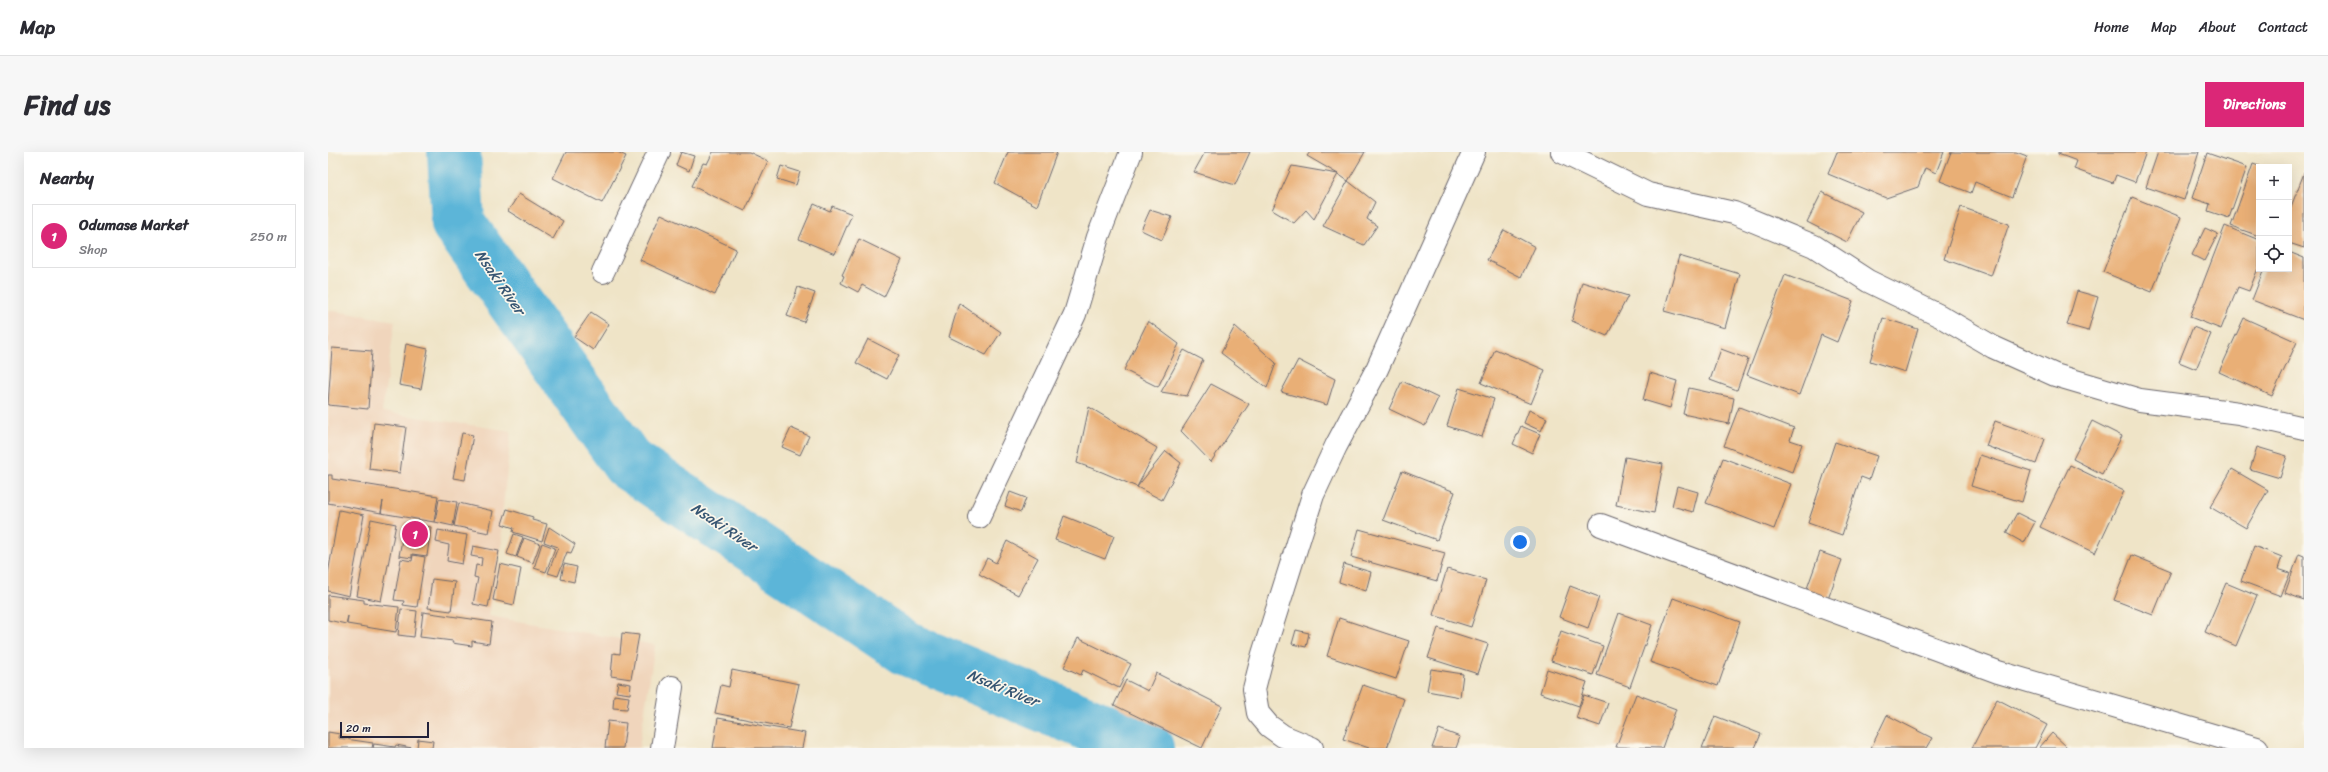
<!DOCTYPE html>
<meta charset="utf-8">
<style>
body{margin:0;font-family:Sriracha,sans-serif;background:#f7f7f7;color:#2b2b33}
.controls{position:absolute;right:12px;top:12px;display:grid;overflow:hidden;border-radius:0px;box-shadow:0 4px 16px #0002}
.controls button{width:36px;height:36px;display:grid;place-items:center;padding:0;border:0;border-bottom:1px solid #e1e1e2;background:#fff;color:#2b2b33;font:20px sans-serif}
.scale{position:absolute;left:12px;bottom:10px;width:89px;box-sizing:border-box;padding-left:4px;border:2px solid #22223b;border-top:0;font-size:11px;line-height:14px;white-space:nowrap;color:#22223b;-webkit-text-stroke:3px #fbf7ec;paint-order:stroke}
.you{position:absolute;left:1192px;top:390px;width:14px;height:14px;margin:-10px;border:3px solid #fff;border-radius:50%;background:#1a73e8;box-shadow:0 0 0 6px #1a73e833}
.badge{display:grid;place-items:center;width:26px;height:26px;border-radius:50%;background:#db2777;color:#fff;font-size:13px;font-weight:700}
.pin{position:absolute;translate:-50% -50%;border:2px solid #fff;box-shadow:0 1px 4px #0006}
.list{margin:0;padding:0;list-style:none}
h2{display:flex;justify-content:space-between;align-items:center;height:52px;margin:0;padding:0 16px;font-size:17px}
h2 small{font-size:13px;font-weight:400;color:#7c7c81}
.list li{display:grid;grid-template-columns:26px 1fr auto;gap:12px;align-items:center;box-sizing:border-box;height:64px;margin:0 8px 8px;padding:0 8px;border:1px solid #e1e1e2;border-radius:0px}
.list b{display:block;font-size:15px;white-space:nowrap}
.list p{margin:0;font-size:13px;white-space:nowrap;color:#7c7c81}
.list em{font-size:13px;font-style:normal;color:#7c7c81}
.icon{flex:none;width:22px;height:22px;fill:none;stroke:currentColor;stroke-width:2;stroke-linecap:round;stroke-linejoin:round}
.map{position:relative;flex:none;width:1976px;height:596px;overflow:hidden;border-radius:0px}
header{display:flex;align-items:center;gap:24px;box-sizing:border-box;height:56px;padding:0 20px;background:#fff;border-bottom:1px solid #e1e1e2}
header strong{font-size:19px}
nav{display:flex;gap:22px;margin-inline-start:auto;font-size:14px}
.intro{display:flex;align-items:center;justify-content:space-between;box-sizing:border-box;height:96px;padding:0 24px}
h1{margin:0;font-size:28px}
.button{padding:10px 18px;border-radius:0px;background:#db2777;color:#fff;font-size:14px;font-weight:700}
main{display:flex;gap:24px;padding:0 24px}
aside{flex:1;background:#fff;border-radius:0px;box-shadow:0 4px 16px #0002}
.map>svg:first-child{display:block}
</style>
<header>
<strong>Map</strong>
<nav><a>Home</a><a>Map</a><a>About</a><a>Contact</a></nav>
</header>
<div class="intro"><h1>Find us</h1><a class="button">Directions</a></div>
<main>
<aside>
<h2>Nearby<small></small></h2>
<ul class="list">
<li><span class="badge">1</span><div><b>Odumase Market</b><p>Shop</p></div><em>250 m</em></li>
</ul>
</aside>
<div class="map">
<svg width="1976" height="596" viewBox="0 0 1976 596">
<rect width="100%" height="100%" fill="#fbf7ec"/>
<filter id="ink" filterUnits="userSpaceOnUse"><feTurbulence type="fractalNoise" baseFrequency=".025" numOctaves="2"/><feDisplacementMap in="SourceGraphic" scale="8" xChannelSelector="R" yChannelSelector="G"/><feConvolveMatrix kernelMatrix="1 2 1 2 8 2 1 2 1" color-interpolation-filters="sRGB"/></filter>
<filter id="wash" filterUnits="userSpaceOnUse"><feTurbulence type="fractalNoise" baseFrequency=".012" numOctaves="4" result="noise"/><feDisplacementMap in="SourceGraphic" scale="16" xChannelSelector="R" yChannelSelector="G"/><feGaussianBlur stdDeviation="0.9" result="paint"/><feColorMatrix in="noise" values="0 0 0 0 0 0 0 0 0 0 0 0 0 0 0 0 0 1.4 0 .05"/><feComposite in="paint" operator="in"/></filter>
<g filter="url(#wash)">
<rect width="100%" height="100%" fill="#efe4c7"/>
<path fill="#f0d5bc" d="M0 158 67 169 54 260 183 279 173 374 174 390 161 464 327 493 311 596H0Z"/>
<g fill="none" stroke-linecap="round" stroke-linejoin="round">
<path stroke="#5bb5d8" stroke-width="54" d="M126 0 130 71 300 311 579 497 819 596"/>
</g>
<g id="blocks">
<g fill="#e9af76">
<path d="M238 0H289L298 4 274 51 225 26Z"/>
<path d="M353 0 366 4 361 19 348 13Z"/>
<path d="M385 0H421L440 9 417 59 364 34 375 11 379 12Z"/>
<path d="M680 0H729L709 54 667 31Z"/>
<path d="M877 0H922L907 33 866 20Z"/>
<path d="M982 0H1037L1020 29 1047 50 1039 67 1049 74 1036 93 995 74 1020 29 1010 22 986 67 978 58 966 71 944 58 964 14 1010 22 979 4Z"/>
<path d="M1509 0H1616L1608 21 1597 16 1590 35 1558 46 1500 22Z"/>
<path d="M1623 0H1688L1699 4 1684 45 1647 30 1643 41 1612 29Z"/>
<path d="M1730 0H1818L1807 30 1788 23 1785 31 1746 17 1749 9 1730 2Z"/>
<path d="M1830 0H1871L1856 48 1818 35Z"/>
<path d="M1879 1 1919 15 1901 66 1880 59 1882 52 1864 46Z"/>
<path d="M1925 12 1931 14V84L1903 74Z"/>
<path d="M453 14 472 20 468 33 449 27Z"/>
<path d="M1976 21V96L1961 91V60Z"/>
<path d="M1494 40 1534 60 1519 90 1479 70Z"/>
<path d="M191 42 235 69 225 87 180 59Z"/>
<path d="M1804 45 1853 65 1824 140 1775 120Z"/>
<path d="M486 52 502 59 504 54 524 62 507 102 471 87Z"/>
<path d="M1633 55 1681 72 1663 124 1616 107Z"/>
<path d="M822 58 844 65 834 88 813 78Z"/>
<path d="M333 62 408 97 387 143 312 108Z"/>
<path d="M1897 74 1931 88V114L1921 139 1910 135 1893 177 1862 165Z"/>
<path d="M1877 76 1890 82 1876 109 1864 103Z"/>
<path d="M1176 78 1207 95 1193 125 1159 108Z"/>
<path d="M531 87 574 108 556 145 534 133 530 140 513 131 516 124 514 123Z"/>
<path d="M1961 100 1976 106V168L1924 148 1936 117H1961Z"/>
<path d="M1351 104 1412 122 1397 176 1336 159Z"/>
<path d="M1457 123 1525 149 1509 190 1493 183 1471 243 1419 223Z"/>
<path d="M1254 130 1300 144 1279 184 1244 169Z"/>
<path d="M470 135 487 141 476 170 459 164Z"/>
<path d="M1749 139 1770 145 1760 179 1739 173Z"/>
<path d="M631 151 673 180 658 203 621 185Z"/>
<path d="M263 160 281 172 265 198 246 185Z"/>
<path d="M1555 166 1590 177 1577 220 1542 209Z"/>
<path d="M1916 166 1969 190 1944 244 1891 220Z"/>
<path d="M820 169 851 192 830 235 796 218Z"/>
<path d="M907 174 948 211 939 236 893 201Z"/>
<path d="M1865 175 1883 182 1868 217 1851 210Z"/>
<path d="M540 187 571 203 559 227 528 211Z"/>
<path d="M78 192 100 197 93 237 71 233Z"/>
<path d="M4 196 44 199 40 257 0 253Z"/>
<path d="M1167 197 1217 218 1203 252 1153 231Z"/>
<path d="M1393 197 1420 207 1409 238 1382 228Z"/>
<path d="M856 198 875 208 859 244 833 240Z"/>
<path d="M970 208 1007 227 999 253 953 240Z"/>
<path d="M1322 221 1349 229 1342 256 1315 248Z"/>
<path d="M1074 229 1110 246 1097 274 1061 257Z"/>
<path d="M883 232 921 252 883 310 853 279Z"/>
<path d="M1131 236 1166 247 1154 285 1119 274Z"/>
<path d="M1361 236 1406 246 1401 272 1355 262Z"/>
<path d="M761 255 829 296 809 335 774 320 749 311Z"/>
<path d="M1411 255 1466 276 1462 288 1474 292 1464 320 1396 294Z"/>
<path d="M1201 258 1219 266 1213 279 1196 271Z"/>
<path d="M1667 269 1717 287 1708 312 1658 294Z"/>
<path d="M1764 269 1794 284 1774 322 1745 307Z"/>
<path d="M46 271 78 275 72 321 41 317Z"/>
<path d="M1193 274 1212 282 1204 301 1185 292Z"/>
<path d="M463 276 481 284 472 303 454 295Z"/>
<path d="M134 281 145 283 137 328 125 326Z"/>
<path d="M1507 290 1549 304 1541 328 1533 325 1514 383 1480 371Z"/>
<path d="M1929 295 1959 304 1952 326 1922 317Z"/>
<path d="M838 299 853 311 834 348 809 335Z"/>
<path d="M1652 303 1703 319 1694 350 1643 334Z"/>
<path d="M1297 305 1335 312 1326 361 1288 353Z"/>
<path d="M1395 306 1463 332 1446 377 1378 351Z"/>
<path d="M1742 313 1796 339 1767 401 1712 375Z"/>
<path d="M1904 317 1940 338 1918 376 1882 355Z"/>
<path d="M1074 319 1127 340 1109 388 1055 368Z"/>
<path d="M0 323H4V327L110 344 106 370 53 361 55 349 53 361 0 351Z"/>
<path d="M1349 334 1370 340 1365 360 1344 354Z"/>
<path d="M682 340 698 346 693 360 677 354Z"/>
<path d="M111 347 129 350 125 374 107 370Z"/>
<path d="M131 351 165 359 161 381 126 374Z"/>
<path d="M179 357 205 365 204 368 219 372 214 389 185 380 186 376 174 372Z"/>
<path d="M11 358 36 363 21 444 0 439V422Z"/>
<path d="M1689 361 1707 370 1696 391 1678 381Z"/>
<path d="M736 364 786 384 777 407 727 388Z"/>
<path d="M43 367 68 372 53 449 29 444Z"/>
<path d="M77 371 103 375 99 404 84 402V406L71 404Z"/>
<path d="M221 375 247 392 243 401 239 400 230 424 220 421 230 395 216 390Z"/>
<path d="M1031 377 1117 401 1109 429 1023 405Z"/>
<path d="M110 378 139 383 134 412 119 409 121 393 108 390Z"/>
<path d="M186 382 195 385 188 405 179 402Z"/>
<path d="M196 386 212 392 205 411 189 405Z"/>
<path d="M679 389 710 406 690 443 651 422 659 406 668 411Z"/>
<path d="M214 391 227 396 218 420 206 416Z"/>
<path d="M145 394 171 399 160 455 145 452 150 426 146 425 148 413 153 414 154 406 143 404Z"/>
<path d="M1926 394 1954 405 1950 417 1962 421 1953 444 1913 429Z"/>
<path d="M1492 400 1514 408 1499 450 1477 442Z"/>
<path d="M1971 402 1976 404V448L1957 441Z"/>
<path d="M85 403 97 405 89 455 75 453 76 449 66 448 73 407 84 409Z"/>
<path d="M1804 403 1843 419 1825 463 1786 448Z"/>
<path d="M172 412 193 417 186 453 165 448Z"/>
<path d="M236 412 249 415 246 430 233 427Z"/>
<path d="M1016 412 1043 420 1038 439 1011 430Z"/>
<path d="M1119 417 1158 428 1143 475 1105 463Z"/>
<path d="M104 427 127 430 123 459 100 456Z"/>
<path d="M1898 431 1929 444 1908 494 1877 480Z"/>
<path d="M1242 434 1271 445 1260 476 1231 465Z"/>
<path d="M0 443 36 448V451L71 455 68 480 19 472 20 464 18 472 0 468Z"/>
<path d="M1345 446 1412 470 1390 534 1322 510Z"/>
<path d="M73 457 89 459 86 485 70 483Z"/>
<path d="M95 460 164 470 161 492 144 489V494L124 491 125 489 92 485Z"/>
<path d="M1291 461 1324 473 1302 535 1269 523Z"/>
<path d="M1011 466 1081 489 1068 527 999 504Z"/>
<path d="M1110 476 1160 492 1150 522 1100 506Z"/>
<path d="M968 478 981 481 978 495 964 492Z"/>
<path d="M1233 479 1275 494 1265 523 1223 509Z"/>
<path d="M294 481 311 483 303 527 283 524 285 501 292 502Z"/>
<path d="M750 486 803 512 791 536 755 518 753 523 736 515Z"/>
<path d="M1103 517 1135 522 1132 545 1099 539Z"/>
<path d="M1219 517 1259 530 1251 554 1212 541Z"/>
<path d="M404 518 471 532 461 576 387 561 393 533 401 535Z"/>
<path d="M828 521 894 554 874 596 786 553 798 528 820 539Z"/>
<path d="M290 530 303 532 302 542 288 540Z"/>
<path d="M1035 533 1076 547 1059 596H1041L1015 587Z"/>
<path d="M1308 542 1348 557 1334 596 1288 595Z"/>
<path d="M286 543 301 545 299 557 285 556Z"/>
<path d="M1256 543 1280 551 1272 574 1248 566Z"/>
<path d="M1669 547 1719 573 1707 596H1644Z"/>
<path d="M1559 563 1604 586 1598 596H1543Z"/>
<path d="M1387 564 1433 582 1427 596H1374Z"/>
<path d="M390 566 477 581 474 596H385Z"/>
<path d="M280 569 298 571 295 596H277Z"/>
<path d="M1111 577 1132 585 1128 596H1104Z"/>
<path d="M0 580 12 582 11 586 45 591 44 596H0Z"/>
<path d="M1724 581 1740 596H1711Z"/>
<path d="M90 587 105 589 104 596H89Z"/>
<path d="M46 592 67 595 68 593 84 596H45Z"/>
</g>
</g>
</g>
<g filter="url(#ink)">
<use href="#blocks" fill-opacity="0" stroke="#6a666c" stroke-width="1"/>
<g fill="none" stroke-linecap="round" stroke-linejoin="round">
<defs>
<g id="minor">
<path d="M1234 0 1320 42 1406 61 1486 94 1540 129 1612 164 1665 195 1727 223 1812 248 1911 261 1976 276"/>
<path d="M275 120 331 0"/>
<path d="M651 365 747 162 770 85 803 0"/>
<path d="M1273 373 1670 520 1929 596"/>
<path d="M334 596 344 535"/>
<path d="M984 596 955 584 941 574 930 561 926 537 935 502 985 343 1008 294 1049 217 1146 0"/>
</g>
</defs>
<use href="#minor" stroke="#6a666c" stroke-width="24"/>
<use href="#minor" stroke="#fff" stroke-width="22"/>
</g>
</g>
<g text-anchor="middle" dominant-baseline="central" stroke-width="3.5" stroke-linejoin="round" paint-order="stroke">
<g font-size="15" font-style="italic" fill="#365572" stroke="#fbf7ec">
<text transform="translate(172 130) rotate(55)">Nsaki River</text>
<text transform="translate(396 375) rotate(34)">Nsaki River</text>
<text transform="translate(675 536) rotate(22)">Nsaki River</text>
</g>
</g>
</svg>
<div class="controls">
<button>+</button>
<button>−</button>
<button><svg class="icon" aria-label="locate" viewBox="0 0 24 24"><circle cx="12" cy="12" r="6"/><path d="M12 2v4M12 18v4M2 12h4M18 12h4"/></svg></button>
</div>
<div class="scale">20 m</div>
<div class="you"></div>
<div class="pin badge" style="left:87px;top:382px">1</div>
</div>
</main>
